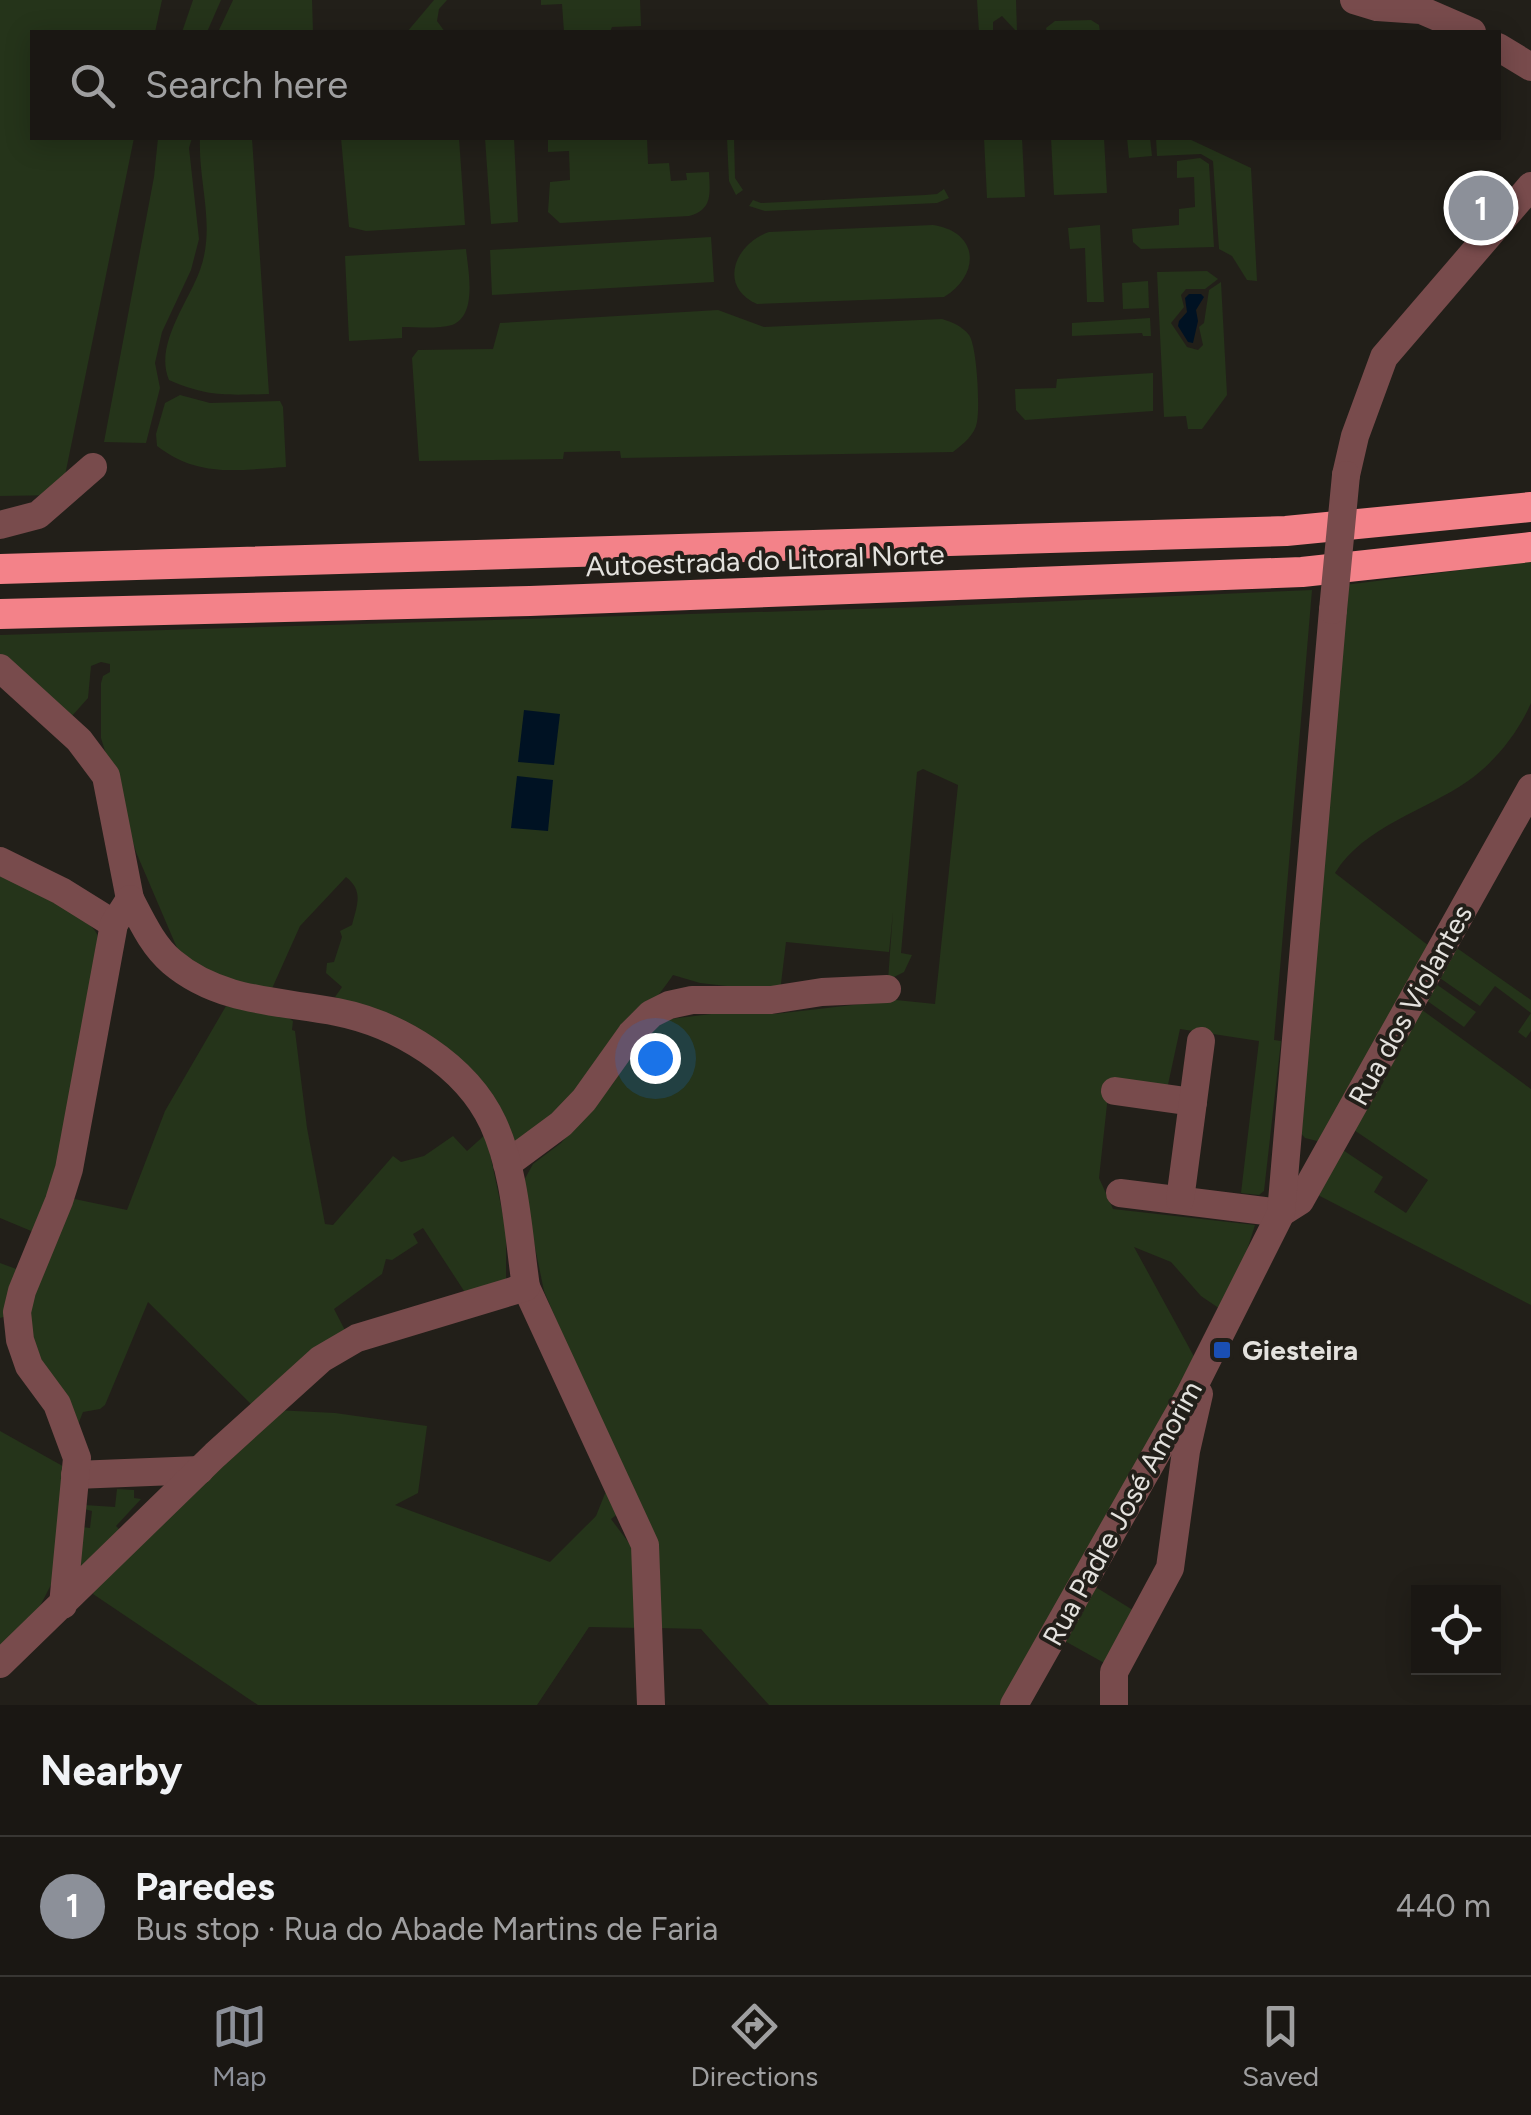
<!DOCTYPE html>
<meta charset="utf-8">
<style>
body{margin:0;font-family:Figtree,sans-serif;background:#272421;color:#f1f3f6}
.controls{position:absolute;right:30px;bottom:30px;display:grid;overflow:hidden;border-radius:0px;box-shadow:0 5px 25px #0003}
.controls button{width:90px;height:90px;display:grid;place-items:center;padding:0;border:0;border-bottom:2px solid #383633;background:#1a1713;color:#f1f3f6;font:50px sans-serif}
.you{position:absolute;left:655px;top:1058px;width:35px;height:35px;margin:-25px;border:8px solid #fff;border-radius:50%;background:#1a73e8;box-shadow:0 0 0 15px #1a73e833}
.badge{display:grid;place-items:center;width:65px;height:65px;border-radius:50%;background:#8c9099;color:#fff;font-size:32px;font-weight:700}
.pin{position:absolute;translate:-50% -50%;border:5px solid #fff;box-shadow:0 2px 10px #0006}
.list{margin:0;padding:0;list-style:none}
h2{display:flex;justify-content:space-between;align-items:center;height:130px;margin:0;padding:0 40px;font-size:42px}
h2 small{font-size:32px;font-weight:400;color:#9f9fa0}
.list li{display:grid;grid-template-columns:65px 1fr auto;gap:30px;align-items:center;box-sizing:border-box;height:140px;padding:0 40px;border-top:2px solid #383633}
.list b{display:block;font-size:38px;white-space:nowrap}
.list p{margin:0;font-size:32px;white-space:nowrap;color:#9f9fa0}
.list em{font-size:32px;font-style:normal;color:#9f9fa0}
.icon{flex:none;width:55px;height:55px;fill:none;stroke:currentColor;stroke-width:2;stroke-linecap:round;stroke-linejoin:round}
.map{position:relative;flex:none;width:1531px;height:1705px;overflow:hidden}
.search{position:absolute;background:#1a1713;box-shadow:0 5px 25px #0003;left:30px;right:30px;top:30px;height:110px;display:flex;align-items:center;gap:25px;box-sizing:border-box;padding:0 35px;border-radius:0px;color:#9f9fa0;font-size:38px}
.sheet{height:270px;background:#1a1713}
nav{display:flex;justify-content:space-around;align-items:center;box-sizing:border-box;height:140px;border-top:2px solid #383633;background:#1a1713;font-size:28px;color:#9f9fa0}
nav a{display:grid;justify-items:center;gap:5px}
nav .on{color:#8c9099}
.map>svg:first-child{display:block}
</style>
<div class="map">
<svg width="1531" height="1705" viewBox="0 0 1531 1705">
<rect width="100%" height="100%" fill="#221f19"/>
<g fill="#25341a">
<path d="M0 0H162L155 32H32V138H134L61 495 0 496Z"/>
<path d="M193 0H221L207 32H182Z"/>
<path d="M233 0H312L313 32H218Z"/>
<path d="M434 0H447L439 9 437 21 445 32H407Z"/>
<path d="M541 0H640L641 26 612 27 610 32H564L562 4 541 5Z"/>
<path d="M977 0H1016L1017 32 1002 16 993 22V32H979Z"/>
<path d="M1091 20 1099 25 1100 32H1047L1046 28 1055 21Z"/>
<path d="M158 138H192L189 148 199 239 191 270 162 332 155 363 160 388 146 443 104 442 154 177Z"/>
<path d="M200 138H252L269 394C227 395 208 397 169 380 154 345 188 303 200 270 216 226 198 183 200 138Z"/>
<path d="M341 138H459L465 225 366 231 349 227Z"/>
<path d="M485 138H514L518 222 491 224Z"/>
<path d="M548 138H647L648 164 669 163 671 181 687 180 686 173 709 172C710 193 713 210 689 216L560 223 548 212 550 182 570 180 569 151 548 152Z"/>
<path d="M727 138H734L735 178 743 190 736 195 729 181Z"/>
<path d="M984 138H1022L1025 197 987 198Z"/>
<path d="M1051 138H1104L1107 193 1054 195Z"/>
<path d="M1127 138H1150L1152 156 1129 158Z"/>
<path d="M1156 138H1187L1251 168 1257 281 1247 280 1232 256 1219 249 1213 161 1201 154 1157 156Z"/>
<path d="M1200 158 1209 164 1214 247 1141 249 1133 242 1132 229 1179 225V209L1195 207 1194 177 1177 178V161Z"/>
<path d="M944 189 949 198 937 203 765 211 749 206 753 200 761 203 925 195 937 194Z"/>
<path d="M933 225C979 232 981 274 944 297L757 304C718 287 734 244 769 232Z"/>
<path d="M1100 225 1104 302H1087L1085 248 1070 249 1068 228Z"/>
<path d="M711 237 714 282 492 295 490 250Z"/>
<path d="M466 249C468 270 478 315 452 325 438 329 416 327 402 327V338L349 341 345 256Z"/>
<path d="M1207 271 1218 279 1205 289H1186L1181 295 1184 307 1171 323 1187 347 1198 350 1203 345 1199 327 1204 323 1209 290 1221 282 1227 395 1202 429H1188L1186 416 1164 417 1157 272Z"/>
<path d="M1148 281 1149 308 1123 309 1122 283Z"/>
<path d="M718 310 764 327 942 319C952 322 962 326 969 335 977 346 980 407 977 422 975 435 963 444 953 452L621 458 620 451 564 452 563 459 419 461 412 358 418 350 493 349 500 323Z"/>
<path d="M1150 318 1151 336H1143L1142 333 1072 336V323Z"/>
<path d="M1153 373V411L1025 420 1016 410 1015 389 1056 388 1057 379Z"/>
<path d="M180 395 210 403 280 401 283 407 286 467C236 470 199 478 157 446L156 434 165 403Z"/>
<path d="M1531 561V703C1518 733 1495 762 1468 781 1425 811 1364 826 1335 873L1429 946 1321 1142 1305 1138 1298 1130 1345 585Z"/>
<path d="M1312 590 1274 1040 1281 1041 1264 1191 1259 1195 1241 1193 1259 1041 1180 1029 1166 1094 1109 1086 1099 1178 1113 1209 1255 1225 1236 1285 1223 1311 1201 1296 1171 1262 1134 1247 1197 1362 1006 1705H769L701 1629 659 1628 635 1506 544 1291 522 1184 533 1164 561 1143 612 1085 639 1043 653 1029 670 1019 736 1011 775 1014 896 1000 935 1004 958 785 923 769 917 772 901 953 912 955 904 972 888 980 893 912 889 952 786 942 780 992 700 983 673 975C650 1009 546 1138 510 1143L394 1016 335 997 342 987 326 973 327 963 334 962 342 937 340 931 352 925C357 905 364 891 346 877L300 926 270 993 207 974 177 948 136 852 101 738V683L103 676 110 672V664L101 662 91 666 88 698 72 716 0 654V635L923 607Z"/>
<path d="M0 876C20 885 90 916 97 934 98 937 98 947 98 950L52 1196 36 1233 0 1218Z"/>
<path d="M1454 946 1531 1000V1031L1526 1038 1518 1032 1531 1013 1495 986 1480 1006 1437 976Z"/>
<path d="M1436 984 1476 1012 1464 1027 1426 1000Z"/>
<path d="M226 1006 287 1017 293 1021 292 1030 295 1031 307 1128 325 1224 333 1225 393 1156 401 1162 424 1156 453 1136 467 1151 486 1134 506 1230V1282L468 1297 423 1228 413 1234 418 1243 392 1260 386 1259 382 1274 334 1309 349 1338 257 1410 148 1302 105 1405 100 1409 83 1412 77 1427 23 1329 65 1197 127 1210 165 1111Z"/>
<path d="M1418 1007 1531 1089V1305L1314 1193 1340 1148 1383 1177 1374 1192 1406 1213 1428 1180 1351 1128Z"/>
<path d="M0 1263 19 1270 10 1315 0 1318Z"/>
<path d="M275 1410 335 1413 427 1426 418 1493 395 1505 550 1562 596 1516 608 1486 619 1513 611 1519 635 1551 641 1628 589 1627 537 1705H258L93 1594 94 1584Z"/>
<path d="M0 1431 68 1469 54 1579 39 1608 0 1653Z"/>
<path d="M117 1489 134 1490V1498L141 1499 116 1526 122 1532 79 1573 82 1527 90 1528 92 1511 84 1509V1505L115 1507Z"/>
<path d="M1094 1586 1136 1612 1106 1664 1063 1640Z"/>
</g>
<g fill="#001223">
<path d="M1189 294H1201L1204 297 1196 310 1198 321 1193 343 1188 342 1178 326 1179 321 1187 312 1185 298Z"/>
<path d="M524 710 560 714 554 765 518 762Z"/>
<path d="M517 776 553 780 548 831 511 828Z"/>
</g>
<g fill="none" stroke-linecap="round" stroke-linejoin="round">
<g stroke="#784b4c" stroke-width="28">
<path d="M1354 0 1377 7 1421 10 1472 32"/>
<path d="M1498 47 1531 67"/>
<path d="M1346 475 1355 436 1384 357 1531 186"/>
<path d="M0 525 38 515 93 467"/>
<path d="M0 668 79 740 106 776 130 899"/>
<path d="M0 861 61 891 114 924"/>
<path d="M1115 1091 1193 1102"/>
<path d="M507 1164 561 1124 584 1100 631 1034 651 1014 669 1005 692 1000H771L822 992 887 989"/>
<path d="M1120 1193 1281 1213"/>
<path d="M1180 1200 1201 1041"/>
<path d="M1281 1213 1300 1201 1531 788"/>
<path d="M526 1287 645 1545 651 1705"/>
<path d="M75 1475 200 1470"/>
<path d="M0 1664 215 1455 321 1359 357 1338 526 1287C518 1233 516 1173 493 1123 466 1065 398 1024 337 1012 280 1001 219 1002 172 962 153 946 142 922 130 899L114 924 69 1169 59 1201 22 1291 17 1312 20 1340 29 1366 57 1404 77 1458 63 1605"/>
<path d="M1014 1705 1190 1394 1281 1213 1333 610"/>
<path d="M1114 1705V1672L1170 1568 1186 1451 1199 1394"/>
</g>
<g stroke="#f38289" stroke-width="30">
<path d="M0 569 1286 531 1531 507"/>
<path d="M0 614 530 601 1302 572 1531 547"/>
</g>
<path stroke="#784b4c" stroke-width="28" d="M1333 610 1346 475"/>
</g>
<rect fill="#1a4fb4" stroke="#221f19" stroke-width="4" x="1212" y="1340" width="20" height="20" rx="5"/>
<g text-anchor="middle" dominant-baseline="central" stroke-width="8" stroke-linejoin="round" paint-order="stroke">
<g font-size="28" fill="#e4e2de" stroke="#221f19">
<text transform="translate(765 560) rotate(-2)">Autoestrada do Litoral Norte</text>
<text transform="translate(1410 1005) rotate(-61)">Rua dos Violantes</text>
<text transform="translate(1122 1513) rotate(-61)">Rua Padre José Amorim</text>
</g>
<g font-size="28" font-weight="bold" fill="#e4e2de" stroke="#221f19" text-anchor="start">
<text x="1242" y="1350">Giesteira</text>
</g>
</g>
</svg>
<div class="controls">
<button><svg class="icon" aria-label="locate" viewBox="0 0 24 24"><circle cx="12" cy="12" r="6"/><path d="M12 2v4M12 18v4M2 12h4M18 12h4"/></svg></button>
</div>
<div class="you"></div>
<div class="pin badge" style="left:1481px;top:208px">1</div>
<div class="search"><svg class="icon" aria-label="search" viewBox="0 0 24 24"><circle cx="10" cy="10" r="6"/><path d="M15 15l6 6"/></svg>Search here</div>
</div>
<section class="sheet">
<h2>Nearby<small></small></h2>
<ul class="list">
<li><span class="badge">1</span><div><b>Paredes</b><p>Bus stop · Rua do Abade Martins de Faria</p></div><em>440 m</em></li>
</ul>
</section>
<nav>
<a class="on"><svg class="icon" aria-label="map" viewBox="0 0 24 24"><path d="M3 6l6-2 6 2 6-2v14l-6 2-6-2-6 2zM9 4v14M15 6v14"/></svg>Map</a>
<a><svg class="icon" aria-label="directions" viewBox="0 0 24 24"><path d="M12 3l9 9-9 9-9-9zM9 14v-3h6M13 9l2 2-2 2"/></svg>Directions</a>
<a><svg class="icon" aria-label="saved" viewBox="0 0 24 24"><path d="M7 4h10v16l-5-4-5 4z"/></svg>Saved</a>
</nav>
